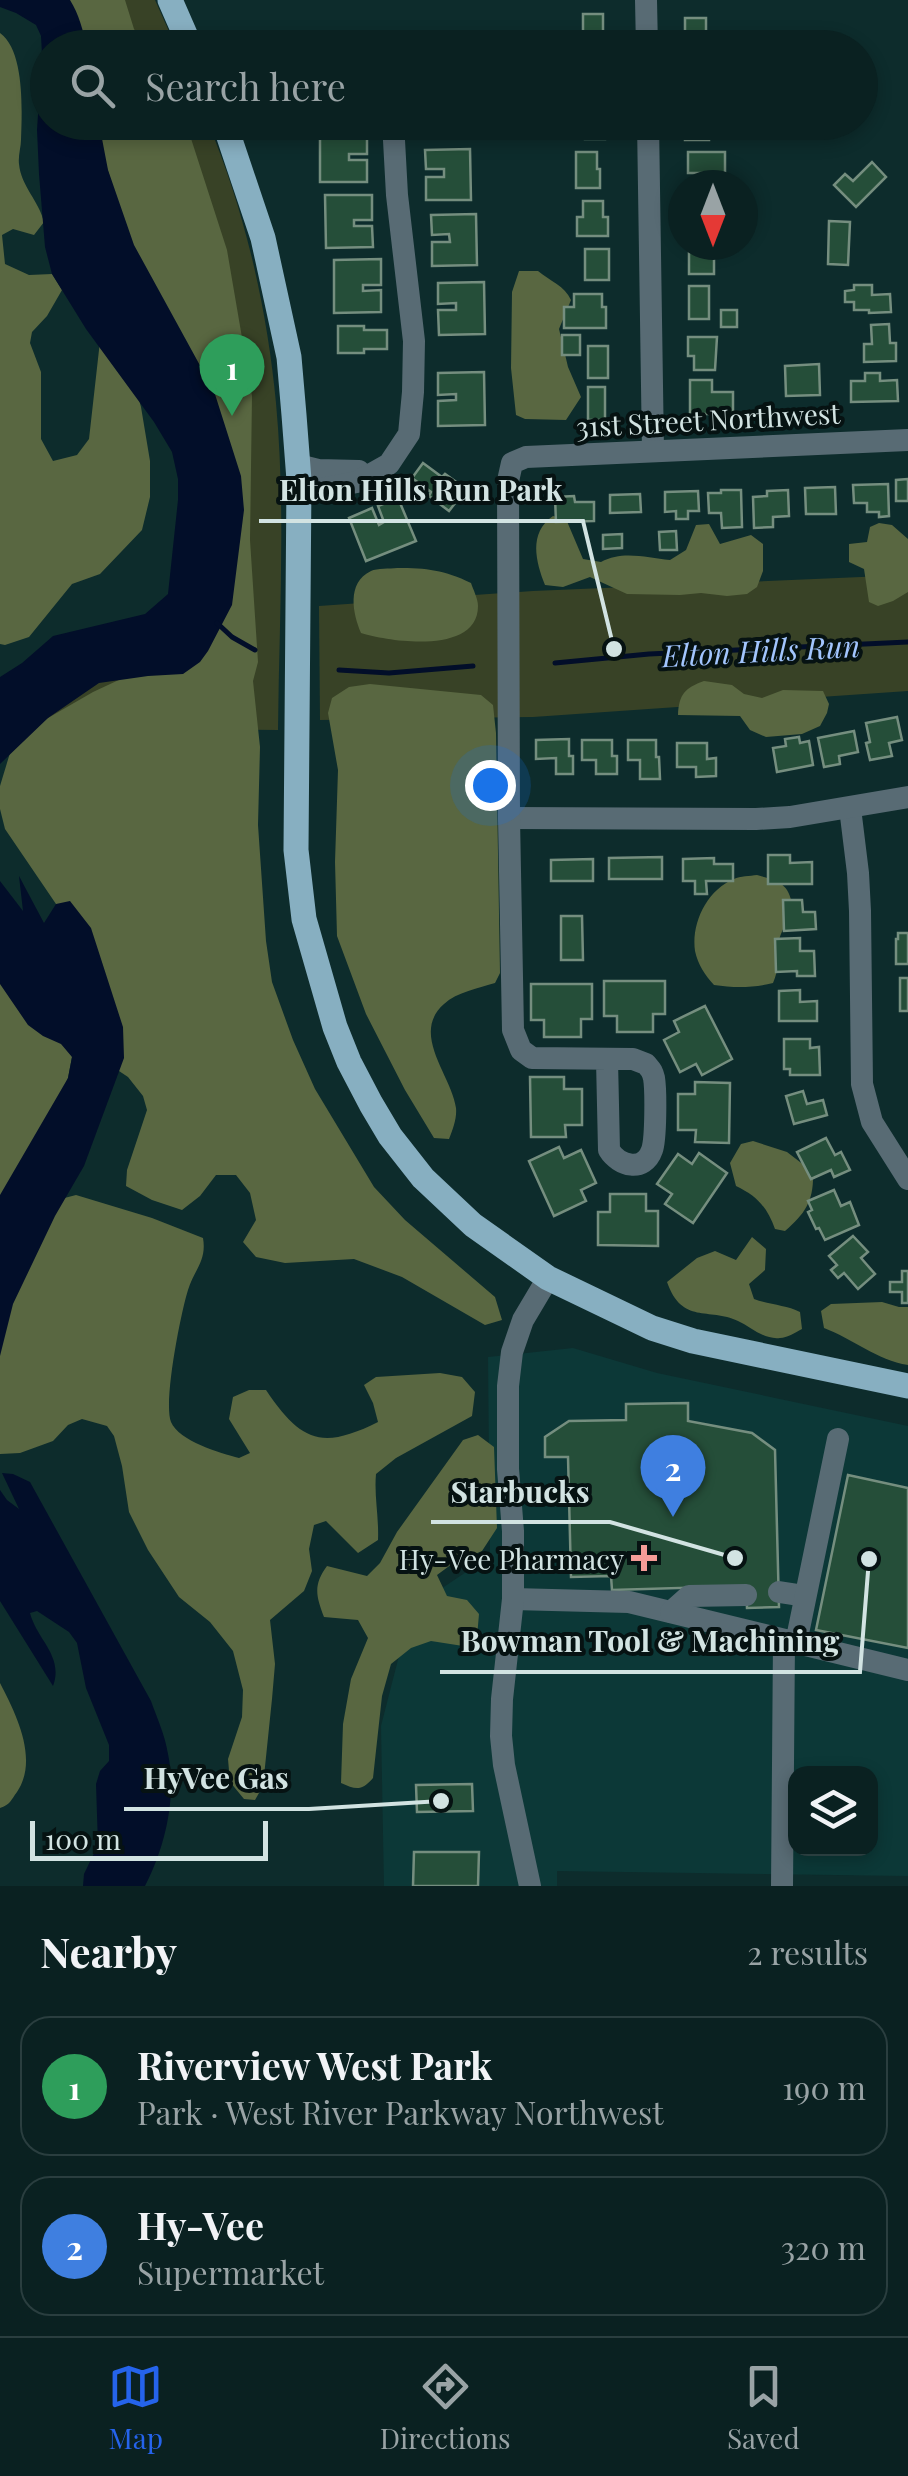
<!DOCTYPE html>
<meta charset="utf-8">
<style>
body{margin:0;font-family:"Playfair Display",serif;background:#182e2e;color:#f1f3f6}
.controls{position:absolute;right:30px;bottom:30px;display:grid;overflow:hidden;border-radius:20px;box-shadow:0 5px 15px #0003}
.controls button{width:90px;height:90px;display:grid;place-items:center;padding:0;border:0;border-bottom:2px solid #2a3e3f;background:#0a2121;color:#f1f3f6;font:50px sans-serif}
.compass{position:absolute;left:668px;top:170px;width:90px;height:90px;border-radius:50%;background:#0a2121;box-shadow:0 5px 15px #0003;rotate:180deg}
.scale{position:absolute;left:30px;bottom:25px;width:238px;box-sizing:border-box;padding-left:10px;border:5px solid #d2e3e2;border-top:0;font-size:28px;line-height:35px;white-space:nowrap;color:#d2e3e2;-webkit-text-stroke:8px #061212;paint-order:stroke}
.you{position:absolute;left:490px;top:785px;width:35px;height:35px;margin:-25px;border:8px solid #fff;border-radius:50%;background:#1a73e8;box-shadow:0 0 0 15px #1a73e833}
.badge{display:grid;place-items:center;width:65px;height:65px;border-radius:50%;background:#2563eb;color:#fff;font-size:32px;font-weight:700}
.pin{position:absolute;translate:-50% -82px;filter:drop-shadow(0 2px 5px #0008)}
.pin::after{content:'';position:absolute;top:52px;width:35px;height:30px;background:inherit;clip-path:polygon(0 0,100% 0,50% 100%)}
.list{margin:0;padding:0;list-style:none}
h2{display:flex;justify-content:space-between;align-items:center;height:130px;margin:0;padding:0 40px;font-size:42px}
h2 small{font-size:32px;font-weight:400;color:#99a3a5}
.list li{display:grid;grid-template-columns:65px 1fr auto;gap:30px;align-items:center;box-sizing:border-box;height:140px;margin:0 20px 20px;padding:0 20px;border:2px solid #2a3e3f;border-radius:30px}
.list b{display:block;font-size:38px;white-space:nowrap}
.list p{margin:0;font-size:32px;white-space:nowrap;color:#99a3a5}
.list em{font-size:32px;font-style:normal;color:#99a3a5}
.icon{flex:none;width:55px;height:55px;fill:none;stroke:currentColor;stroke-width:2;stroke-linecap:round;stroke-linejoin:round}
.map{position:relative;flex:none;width:908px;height:1886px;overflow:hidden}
.search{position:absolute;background:#0a2121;box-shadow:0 5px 15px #0003;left:30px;right:30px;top:30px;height:110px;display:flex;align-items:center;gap:25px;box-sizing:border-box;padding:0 35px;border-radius:55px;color:#99a3a5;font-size:38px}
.sheet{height:450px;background:#0a2121}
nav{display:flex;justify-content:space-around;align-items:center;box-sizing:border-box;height:140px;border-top:2px solid #2a3e3f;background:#0a2121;font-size:28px;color:#99a3a5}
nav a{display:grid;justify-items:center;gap:5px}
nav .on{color:#2563eb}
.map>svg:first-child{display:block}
</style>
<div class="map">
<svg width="908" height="1886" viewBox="0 0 908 1886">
<rect width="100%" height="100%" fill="#0d2c2c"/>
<path fill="#0c3837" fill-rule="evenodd" d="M573 1348 657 1373 908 1426V1876L557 1871V1886H384L381 1726 411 1609 490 1556 488 1357ZM796 1774H870V1848H796Z"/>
<g fill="#384226">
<path d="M47 0H155L176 47H66Z"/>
<path d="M73 123H208C245 211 267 308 276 403 286 511 279 622 278 730L0 727 153 637 208 549Z"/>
<path d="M908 575V691L533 717 320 720 319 606 533 591Z"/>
</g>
<g fill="#596741">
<path d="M60 0H125L134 29 147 47H80Z"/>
<path d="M0 33C25 51 22 111 21 140 21 147 18 156 19 164 21 186 39 201 44 222L34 235 13 229 2 235 5 264 29 275 52 274 62 290 47 316 32 332 30 343 41 372V439L53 461 77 455 89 439 100 341 128 359 141 407 150 461V497L142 530 100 574 72 584 29 637 5 645 0 644Z"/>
<path d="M93 123H186L227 250 252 396 250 540 258 662 253 681 260 747 258 825 266 941 272 982 293 1040 315 1089 374 1187 405 1220 495 1297 502 1320 485 1325 402 1277 354 1259 285 1263 256 1257 243 1242 256 1220 250 1193 236 1175H216L200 1196 182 1210 152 1200 126 1186 127 1170 147 1110 143 1096 128 1077 113 1067 69 911 56 904 5 829 0 809V786L13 743 48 718 93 692 138 671 210 598 142 279Z"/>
<path d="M519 271H538C550 281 565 286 571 300L559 329 568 367 581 397 566 420 525 419 516 415 511 368 512 292Z"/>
<path d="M553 516 566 519 583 559 601 562C623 550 647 558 670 560L686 550 696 525 709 524 720 544 751 535 763 544V571L757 587 747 594 727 596 701 593 680 595 627 594 590 577 563 587 545 585C536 562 528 533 553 516Z"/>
<path d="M879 523 892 525 908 539V592L893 601 878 606 869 602 864 569 849 562V544L867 542 870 527Z"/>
<path d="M397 568C427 568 444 570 471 583 473 589 478 599 478 606 478 655 390 642 361 633 353 614 346 583 371 571 377 568 390 569 397 568Z"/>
<path d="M704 681 732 685 744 694 762 698 783 690 823 691 829 704 827 713 820 726 802 734 766 737 750 730 740 716 678 715C679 694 685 688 704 681Z"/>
<path d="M370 684 481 695 493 705 496 733 500 973 495 983C479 988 457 992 444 1004 410 1034 452 1076 456 1108 457 1118 453 1129 449 1139L434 1138 405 1090 366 1014 337 936 335 862 338 770 328 713 332 698 349 687Z"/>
<path d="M757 875C782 882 790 884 793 911 786 923 778 936 777 950 776 967 780 965 773 983 753 988 734 988 714 985 705 975 698 965 695 951 691 923 707 890 734 879 740 876 750 876 757 875Z"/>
<path d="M0 964 68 1038 72 1057 68 1078 0 1245Z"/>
<path d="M753 1141 787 1152 813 1172C814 1200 806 1213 785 1231L775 1229C767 1207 757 1196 736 1186L730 1163 741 1144Z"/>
<path d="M76 1195 152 1218 203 1238C207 1261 194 1270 188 1290 181 1312 163 1402 171 1422 179 1441 220 1453 239 1458L250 1453 229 1419 233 1397 249 1390H266C301 1442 322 1450 378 1422L373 1403 364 1385 376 1377 440 1373 462 1377 475 1392 472 1416 396 1458 376 1474C374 1496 379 1517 378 1540L358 1553 326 1521 314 1525 309 1549 312 1571 304 1591 270 1620 275 1664 272 1699 263 1786 255 1800 244 1799 230 1782 228 1759 242 1717 243 1690 233 1651 210 1622 179 1597 148 1550 129 1512 122 1466 114 1436 107 1426 82 1419 68 1425 53 1441 20 1453 0 1454V1313L53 1201Z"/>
<path d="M752 1237 766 1249 765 1270 749 1284 754 1299C770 1305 786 1305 800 1312L802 1329C796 1332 787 1338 780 1338 764 1340 751 1327 738 1321 709 1307 682 1325 667 1282L697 1258 715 1251 736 1260Z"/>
<path d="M882 1302 899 1307H908V1365C877 1360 853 1339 824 1328L821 1311 831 1304Z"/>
<path d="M478 1435 494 1447 497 1528 482 1551 452 1564 437 1575 447 1596 467 1600 479 1614 477 1637 463 1646 431 1641 411 1648 391 1664 382 1696 373 1778C362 1791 356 1790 341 1783L343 1724 351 1679 368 1638 358 1620 324 1617C316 1596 313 1585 327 1566L367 1576 380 1563 397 1532 463 1440Z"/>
<path d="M0 1683C16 1714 39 1759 17 1792 11 1800 10 1805 0 1808Z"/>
</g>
<g fill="#020e29">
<path d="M0 0H70C79 14 83 31 87 47L48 48V122L99 123 108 170 134 245 214 391 241 476 244 510 232 605 208 651 200 662 183 674 148 676 99 683 48 718 0 764V677L22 663 53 636 145 614 168 594 178 500V479L172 452 154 422 86 329 52 274 45 247 39 174 37 130 42 54 41 36 36 25 16 13 0 7Z"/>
<path d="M19 876 44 923 56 904 70 901 91 928 123 1027 124 1058 84 1166 55 1216 13 1304 0 1356V1195L68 1078 72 1057 61 1044 43 1036 28 1025 0 984V881L23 911Z"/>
<path d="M2 1473 13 1474 30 1482 151 1701C157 1718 165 1735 168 1754 177 1797 165 1848 145 1886H83L84 1874 98 1845 96 1784 100 1771 109 1761V1745L86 1688 77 1643 69 1632 37 1611 30 1613C37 1640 64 1656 53 1686L0 1601V1490L7 1500 19 1509Z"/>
</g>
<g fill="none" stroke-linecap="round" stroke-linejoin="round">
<g stroke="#020e29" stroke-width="5">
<path d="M217 623 232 637 255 650"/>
<path d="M555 663 649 654 908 642"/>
<path d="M339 670 389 673 473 666"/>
</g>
</g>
<g fill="#254e39" stroke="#758e7f" stroke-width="2.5">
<rect x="583" y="14" width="20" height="32"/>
<rect x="685" y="18" width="21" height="30"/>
<rect x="287" y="35" width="53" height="13"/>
<rect x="427" y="36" width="53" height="12"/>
<rect x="357" y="38" width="53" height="10"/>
<rect x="585" y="122" width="20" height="17"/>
<rect x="685" y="122" width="24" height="18"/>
<path d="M367 129V154H349V160H367V182H320V130Z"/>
<path d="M470 149 471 200H426V177H444V169H426L425 150Z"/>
<path d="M576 152H597V169H600V188H576Z"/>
<path d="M688 152H725V179H705V173H688Z"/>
<path d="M872 162 886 177 856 207 834 185 845 174 853 181Z"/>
<path d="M325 195H372V220H354V226H372L373 247 326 248Z"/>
<path d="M583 201H603V217H608V236H577V217H583Z"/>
<path d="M476 214 477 265 432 266V242H450L449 234 432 235 431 215Z"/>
<path d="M829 221 850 222 848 265 828 264Z"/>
<rect x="689" y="245" width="25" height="29"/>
<rect x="585" y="249" width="24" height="31"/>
<path d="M381 259V285H363V291L381 290V312L334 313V260Z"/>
<path d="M484 282 485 334 439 335 438 310H456V303L438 304V283Z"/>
<path d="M854 285H872V295L890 294 891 312 869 313V310H854V302H845V291L854 290Z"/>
<rect x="689" y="286" width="20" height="33"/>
<path d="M574 294H602V307H606V328H564V307H574Z"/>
<rect x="721" y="310" width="16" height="17"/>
<path d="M889 324 890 343H896V361L864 362V344H872L871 325Z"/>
<path d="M338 326H364V330H387V349H364V353H338Z"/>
<rect x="562" y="335" width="18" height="20"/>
<path d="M688 337H717L715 370H694V356H688Z"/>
<rect x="588" y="346" width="20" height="32"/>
<path d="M819 364 820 395 786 396 785 366Z"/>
<path d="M484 372 485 425 438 426V401L456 400V394L438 395V373Z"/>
<path d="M865 373H880V381L897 380 898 401 851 402V381H865Z"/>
<path d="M690 380H712V392H733V414H690Z"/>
<rect x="588" y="387" width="17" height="33"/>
<path d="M423 463 442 477 445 474 466 489 449 511 429 496 431 492 412 478Z"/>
<path d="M908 479V501H896V480Z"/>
<path d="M888 484 889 516 879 517V512H867V503H854L853 485Z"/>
<path d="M835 487 836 514H806L805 488Z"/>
<path d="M721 490H741L742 527 722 528 721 513H709L708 493H721Z"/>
<path d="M788 490 789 516 773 517V527L754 528 753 497 767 496V491Z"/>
<path d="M698 491 699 511H688V519H676V511L665 512V492Z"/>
<path d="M640 494 641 512 610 513V495Z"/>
<path d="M574 496 575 502H594V521L556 522 555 497Z"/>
<path d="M398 498 416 541 366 561 349 518 372 508 379 525 384 522 378 506Z"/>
<path d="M676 531 677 550H660L659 532Z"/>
<path d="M622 534V548L603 549V535Z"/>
<path d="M897 717 902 740 889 743 892 756 870 760 866 743 870 742 866 723Z"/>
<path d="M854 731 858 752 839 756 840 764 824 767 818 738Z"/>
<path d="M799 737 800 743 809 741 813 765 777 772 773 748 786 746 785 739Z"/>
<path d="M569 739V756H573V774H556V758L536 759V740Z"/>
<path d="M582 740H612V756H617V774H596V760H582Z"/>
<path d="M628 740H656V757H659L660 779H640V760H628Z"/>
<path d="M677 743H707V759L716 758V776L696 777V767H677Z"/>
<path d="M768 855H790V863L812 862V884H768Z"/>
<path d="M662 857V879H609V858Z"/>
<path d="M714 858V864H733V881H706L707 894H695V881H683V859Z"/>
<path d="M593 859V881H551V860Z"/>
<path d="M783 900H802L803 912H815L816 929 784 931Z"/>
<path d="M561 916H582L583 960H561Z"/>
<path d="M898 933H908V964H896V939H898Z"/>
<path d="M800 938V951H814L815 976H797V971L776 972 775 939Z"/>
<rect x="900" y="978" width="8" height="33"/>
<path d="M604 981H665V1014H653V1032H617V1016H604Z"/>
<path d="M531 984H592V1019H581V1037H544V1020H531Z"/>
<path d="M800 990V1002L817 1001V1021H779V991Z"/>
<path d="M705 1006 732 1059 702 1075 696 1064 680 1072 664 1040 679 1032 674 1021Z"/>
<path d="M784 1039H810V1048L819 1047 820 1075H790V1069H784Z"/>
<path d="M530 1077H564V1089H582V1125H565L566 1137H531Z"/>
<path d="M695 1082 730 1083 729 1143 695 1142 696 1130H678V1094H695Z"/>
<path d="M803 1091 807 1104 823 1100 827 1115 794 1124 786 1096Z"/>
<path d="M826 1138 835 1155 841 1152 850 1170 834 1177 831 1170 811 1179 797 1152Z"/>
<path d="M559 1147 564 1158 581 1150 596 1183 581 1190 586 1201 554 1216 529 1161Z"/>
<path d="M699 1153 727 1173 693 1223 665 1204 672 1194 657 1184 678 1154 692 1164Z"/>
<path d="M834 1190 841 1206 850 1202 859 1225 825 1240 819 1228 816 1229 808 1212 812 1210 808 1201Z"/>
<path d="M610 1194H646V1211H658V1246L598 1245V1212H610Z"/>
<path d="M853 1236 868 1252 861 1258 875 1274 858 1289 844 1273 838 1278 831 1270 837 1265 829 1256Z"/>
<path d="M902 1271H908V1303H902V1292H890V1282H902Z"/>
<path d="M688 1403V1421L752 1433 775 1450 779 1607 747 1608 746 1586 612 1590 611 1576 571 1577 568 1457H545V1437L569 1421 626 1420V1404Z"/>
<path d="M848 1475 908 1488V1648L816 1630Z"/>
<path d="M472 1784 473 1811 417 1812 416 1785Z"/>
<path d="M414 1852H479L478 1886H413Z"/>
</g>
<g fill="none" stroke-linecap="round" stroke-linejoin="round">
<g stroke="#586b74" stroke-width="22">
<path d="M646 0 647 48"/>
<path d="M648 122 653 451"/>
<path d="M298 465 318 470 359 471"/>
<path d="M299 493 357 482 389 464 409 434 413 392 414 341 397 195 393 122"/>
<path d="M850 808 858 873 860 911 862 1084 872 1122 908 1179"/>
<path d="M509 818 756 819 790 817 908 797"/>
<path d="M607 1060 609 1150C619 1166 644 1173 652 1150 656 1139 656 1090 654 1078 652 1070 651 1070 646 1064L633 1059 532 1058 521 1050 513 1030 509 818 508 481 512 463 526 457 908 440"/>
<path d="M779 1592 805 1596"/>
<path d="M513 1599 629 1602 908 1670"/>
<path d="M671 1612 689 1596 746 1595"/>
<path d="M796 1643 838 1439"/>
<path d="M530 1886 504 1765 501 1736 502 1699 513 1599V1531L508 1469V1386L512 1352 523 1320 548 1278"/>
<path d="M782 1886 784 1640"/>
</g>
<g stroke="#87afc1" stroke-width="25">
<path d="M170 0 191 48"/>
<path d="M224 122 263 238 289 357 294 415 299 480 296 850 304 919 335 1027 349 1062 371 1104 390 1136 423 1178 473 1225 548 1278 652 1328 693 1341 908 1386"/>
</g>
</g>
<path fill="#f59b97" stroke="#061212" stroke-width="4" d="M639 1543h10v10h10v10h-10v10h-10v-10h-10v-10h10z"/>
<g text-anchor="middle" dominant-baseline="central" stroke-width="8" stroke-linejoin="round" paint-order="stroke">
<g font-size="28" fill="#d2e3e2" stroke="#061212">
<text transform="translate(708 419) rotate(-3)">31st Street Northwest</text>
</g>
<g font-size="28" fill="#d2e3e2" stroke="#061212" text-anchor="end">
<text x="624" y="1558">Hy-Vee Pharmacy</text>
</g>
<g font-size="30" font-style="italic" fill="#a2c5fe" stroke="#061212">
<text transform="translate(761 650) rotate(-3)">Elton Hills Run</text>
</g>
</g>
<path fill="none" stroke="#d2e3e2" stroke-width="4" d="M614 649L583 521H259M735 1558L610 1522H431M869 1559L860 1672H440M441 1801L309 1809H124"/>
<g fill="#d2e3e2" stroke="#061212" stroke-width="4">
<circle cx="614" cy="649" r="10"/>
<circle cx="735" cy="1558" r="10"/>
<circle cx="869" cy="1559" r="10"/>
<circle cx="441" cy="1801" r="10"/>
</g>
<g font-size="30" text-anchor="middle" font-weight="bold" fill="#d2e3e2" stroke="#061212" stroke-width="8" stroke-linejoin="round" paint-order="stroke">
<text x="421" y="501">Elton Hills Run Park</text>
<text x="520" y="1503">Starbucks</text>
<text x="650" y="1652">Bowman Tool &amp; Machining</text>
<text x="216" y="1789">HyVee Gas</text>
</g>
</svg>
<div class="controls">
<button><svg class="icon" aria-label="layers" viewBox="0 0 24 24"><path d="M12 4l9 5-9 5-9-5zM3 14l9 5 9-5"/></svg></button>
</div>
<svg class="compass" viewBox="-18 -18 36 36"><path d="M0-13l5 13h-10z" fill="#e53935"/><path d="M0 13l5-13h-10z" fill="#99a3a5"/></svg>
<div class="scale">100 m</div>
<div class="you"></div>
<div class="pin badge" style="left:232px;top:416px;background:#2e9e5b">1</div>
<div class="pin badge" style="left:673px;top:1517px;background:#3f7fe0">2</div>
<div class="search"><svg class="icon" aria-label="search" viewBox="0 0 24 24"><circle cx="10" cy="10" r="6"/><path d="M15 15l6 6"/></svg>Search here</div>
</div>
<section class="sheet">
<h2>Nearby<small>2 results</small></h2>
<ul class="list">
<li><span class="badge" style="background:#2e9e5b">1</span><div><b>Riverview West Park</b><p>Park · West River Parkway Northwest</p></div><em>190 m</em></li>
<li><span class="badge" style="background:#3f7fe0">2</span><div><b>Hy-Vee</b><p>Supermarket</p></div><em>320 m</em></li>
</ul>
</section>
<nav>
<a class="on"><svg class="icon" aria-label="map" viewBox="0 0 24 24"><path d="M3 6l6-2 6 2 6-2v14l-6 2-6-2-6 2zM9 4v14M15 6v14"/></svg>Map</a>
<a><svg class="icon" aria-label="directions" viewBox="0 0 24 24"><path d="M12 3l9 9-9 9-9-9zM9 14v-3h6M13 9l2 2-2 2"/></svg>Directions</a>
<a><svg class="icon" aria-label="saved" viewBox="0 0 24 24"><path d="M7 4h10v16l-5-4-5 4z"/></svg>Saved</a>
</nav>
